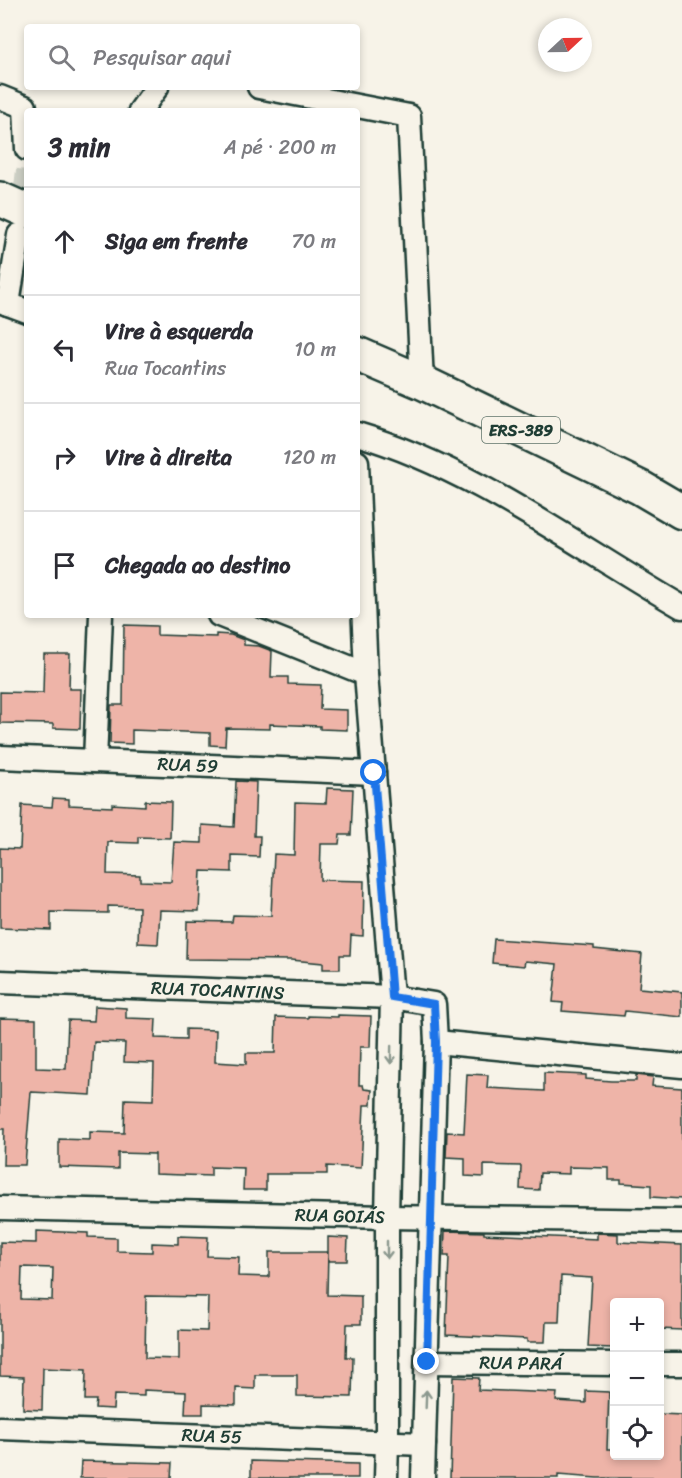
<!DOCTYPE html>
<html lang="pt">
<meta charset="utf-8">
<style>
body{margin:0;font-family:Sriracha,sans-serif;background:#f7f7f7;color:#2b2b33}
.controls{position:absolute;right:18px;bottom:18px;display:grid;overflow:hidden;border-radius:6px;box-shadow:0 3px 9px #0003}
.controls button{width:54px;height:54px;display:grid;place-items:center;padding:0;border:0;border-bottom:2px solid #e1e1e2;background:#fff;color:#2b2b33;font:30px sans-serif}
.compass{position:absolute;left:538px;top:18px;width:54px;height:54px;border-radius:50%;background:#fff;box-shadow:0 3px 9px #0003;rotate:68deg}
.stop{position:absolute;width:18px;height:18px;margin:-14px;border:4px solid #1a73e8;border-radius:50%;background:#fff}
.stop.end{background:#1a73e8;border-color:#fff;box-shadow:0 2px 6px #0008}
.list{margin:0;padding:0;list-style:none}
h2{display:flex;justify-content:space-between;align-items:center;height:78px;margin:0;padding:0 24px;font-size:26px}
h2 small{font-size:20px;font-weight:400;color:#7c7c81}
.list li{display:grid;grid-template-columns:39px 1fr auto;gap:18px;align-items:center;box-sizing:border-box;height:108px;padding:0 24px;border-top:2px solid #e1e1e2}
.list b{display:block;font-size:22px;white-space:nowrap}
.list p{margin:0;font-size:20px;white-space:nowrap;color:#7c7c81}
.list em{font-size:20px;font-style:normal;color:#7c7c81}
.icon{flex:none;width:33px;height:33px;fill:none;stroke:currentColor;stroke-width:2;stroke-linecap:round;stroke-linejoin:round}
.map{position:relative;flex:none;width:682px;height:1478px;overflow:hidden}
.search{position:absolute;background:#fff;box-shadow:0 3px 9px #0003;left:24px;top:24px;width:336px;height:66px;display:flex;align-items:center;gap:15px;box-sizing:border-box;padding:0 21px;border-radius:6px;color:#7c7c81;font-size:22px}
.panel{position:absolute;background:#fff;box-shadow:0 3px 9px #0003;left:24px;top:108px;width:336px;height:510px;border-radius:6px}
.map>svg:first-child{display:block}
</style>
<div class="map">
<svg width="682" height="1478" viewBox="0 0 682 1478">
<rect width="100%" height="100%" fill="#f7f3e8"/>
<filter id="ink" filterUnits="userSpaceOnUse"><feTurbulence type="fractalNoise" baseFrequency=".0167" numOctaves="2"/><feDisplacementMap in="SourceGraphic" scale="12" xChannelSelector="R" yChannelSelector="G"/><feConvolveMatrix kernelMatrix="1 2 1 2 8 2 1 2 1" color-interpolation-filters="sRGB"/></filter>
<g filter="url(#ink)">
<g fill="#eeb4a8" stroke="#1f3d34" stroke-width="1.5" fill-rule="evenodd">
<path d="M124 625 157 626V635L216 637V634L231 635 244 640V645L259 646 272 651 271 677H288V684L321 685 320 709 347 710V730L320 729V726L270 724V729L226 728 225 746 210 745V733L132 730V744L110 743 111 705H123Z"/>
<path d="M44 654H70L69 689H81L80 729 53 728V724L0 723V692L43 693Z"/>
<path d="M236 781 256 782 254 836H260L259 857 232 856V872L201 871 199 911 160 910 158 944 138 943 139 907 108 906V913L51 912V930L0 928V848L20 849 22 805 52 807 53 798 69 799V805L112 807V804L145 806V801L171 802 170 838 138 837V843L108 842 107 874 140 875V881L171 882 174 842 202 843V825L234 827Z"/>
<path d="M327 788 353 789 351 835H340L339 844H321L320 880 364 881 363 936 351 935 350 955H340V969H323V963L291 960 186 959 187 921 232 922 233 915 271 916 274 854 294 855 295 802 326 803Z"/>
<path d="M494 939 594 946V949L642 954 639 988 682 992V1017L625 1011 624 1016 562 1011 563 1003 553 1002 557 964 525 961 524 966 492 963Z"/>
<path d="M95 1006 126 1008V1018L156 1019 155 1038 186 1039V1029L216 1030 215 1062 246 1064V1053H275L276 1017 308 1018V1016L338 1017V1015L371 1016 370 1047H360L359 1085H363L364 1089 372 1090 371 1105H364L361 1168 327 1166V1174H266V1190H243L244 1168 211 1167V1176L155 1174V1154L118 1153V1169L59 1167V1139L90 1140V1132L124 1133 125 1099 153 1100 154 1063 124 1062 125 1043 94 1042 91 1095 31 1092 25 1165H3L4 1129H0V1018L36 1019V1068L66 1069 68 1020 94 1021Z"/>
<path d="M544 1073 586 1075V1079L611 1081H636V1075L653 1077 652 1086 682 1088V1199L651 1197V1185L621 1183V1180H609V1168L569 1167V1174L540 1173 539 1190 520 1189 521 1166 484 1165V1177L465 1176V1158L446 1157 447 1132 464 1133 467 1074 488 1075 487 1088 544 1091Z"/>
<path d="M36 1231 88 1233V1237L117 1238V1251L152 1252V1243L178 1244V1236L208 1237 207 1256 239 1257 238 1276 269 1277V1252H328L327 1295 361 1296V1324H347L346 1357H353L352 1397 297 1396V1375H255V1389L236 1388V1405L203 1404V1414H185L186 1392 144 1390V1396L114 1395 113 1409 95 1408 96 1400H85L86 1370 43 1368 42 1410 23 1409 24 1377 0 1376V1242L36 1243ZM22 1267 53 1268 52 1300 21 1299ZM146 1296 208 1297 207 1331 179 1330V1359L145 1358Z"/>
<path d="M445 1231 484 1232V1234L597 1239V1233L618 1234V1242L682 1245V1330L660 1329V1302H615L613 1348 588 1347 592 1278 561 1276 559 1322H546L545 1342H527V1339L446 1335 449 1256H444Z"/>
<path d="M328 1237 348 1238 347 1261H328Z"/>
<path d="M453 1377 479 1378 478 1390 557 1393 556 1401 586 1403V1391L609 1392 607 1449H614V1455H660V1414L682 1415V1478H597L558 1475V1478H450Z"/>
<path d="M81 1461 172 1463 171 1478H80Z"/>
<path d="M251 1461 358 1464V1478H251Z"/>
</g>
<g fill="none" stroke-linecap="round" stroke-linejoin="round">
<path stroke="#cccfc4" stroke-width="22" stroke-dasharray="22 11" stroke-linecap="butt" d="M21 222 27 170"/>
<defs>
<g id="street">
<path d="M259 87 409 116 422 382"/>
<path d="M0 97 25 107 27 149"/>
<path d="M140 111 157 87"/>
<path d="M0 301 27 311"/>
<path d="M8 304 19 235"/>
<path d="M357 434C475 469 576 546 682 607"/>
<path d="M357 462 366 674"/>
<path d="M219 615 366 674 392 997 387 1217V1442L386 1478"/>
<path id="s1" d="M0 757 374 773"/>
<path d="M95 761 101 615"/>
<path id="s2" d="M0 982 392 997 434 1004 436 1042 423 1478"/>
<path d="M436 1042 682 1066"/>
<path id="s3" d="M0 1208 387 1217 682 1221"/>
<path id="s4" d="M427 1362 614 1364"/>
<path d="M660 1364H682"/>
<path id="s5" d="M0 1428 424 1444"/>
</g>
<g id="primary">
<path d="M0 199 27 211"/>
<path d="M357 354 422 382 641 488 682 512"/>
</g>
</defs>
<use href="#street" stroke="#1f3d34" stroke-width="27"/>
<use href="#primary" stroke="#1f3d34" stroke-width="38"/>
<use href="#street" stroke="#f7f3e8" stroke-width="22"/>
<use href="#primary" stroke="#f7f3e8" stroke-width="33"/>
</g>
<defs><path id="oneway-shaft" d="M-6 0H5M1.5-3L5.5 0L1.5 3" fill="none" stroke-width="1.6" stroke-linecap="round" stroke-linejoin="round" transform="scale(1.5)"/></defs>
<g stroke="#8b988e">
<use href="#oneway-shaft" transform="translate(391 1055) rotate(91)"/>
<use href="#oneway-shaft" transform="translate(387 1250) rotate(90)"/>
<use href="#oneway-shaft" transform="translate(426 1399) rotate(-88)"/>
</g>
</g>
<g fill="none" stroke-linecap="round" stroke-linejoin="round" filter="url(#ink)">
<path stroke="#1a73e8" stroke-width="8" d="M374 773 392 997 434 1004 436 1042 427 1362"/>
</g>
<g text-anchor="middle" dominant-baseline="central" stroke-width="6" stroke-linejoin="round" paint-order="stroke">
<rect fill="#f7f3e8" stroke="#60746a" stroke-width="1.5" x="482" y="417" width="78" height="26" rx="4.5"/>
<g font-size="16" font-weight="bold" fill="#1f3d34">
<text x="521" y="430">ERS-389</text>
</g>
<g font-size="18" fill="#1f3d34" stroke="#f7f3e8">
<text stroke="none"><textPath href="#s1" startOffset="188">RUA 59</textPath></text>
<text stroke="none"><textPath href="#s2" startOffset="218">RUA TOCANTINS</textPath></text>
<text stroke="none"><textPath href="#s3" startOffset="340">RUA GOIÁS</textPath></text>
<text stroke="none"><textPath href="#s4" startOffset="94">RUA PARÁ</textPath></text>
<text stroke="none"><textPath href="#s5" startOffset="212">RUA 55</textPath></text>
</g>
</g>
</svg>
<div class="controls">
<button>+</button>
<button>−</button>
<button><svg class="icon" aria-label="locate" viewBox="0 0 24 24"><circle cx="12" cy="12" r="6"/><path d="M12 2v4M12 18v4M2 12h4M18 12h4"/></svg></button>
</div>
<svg class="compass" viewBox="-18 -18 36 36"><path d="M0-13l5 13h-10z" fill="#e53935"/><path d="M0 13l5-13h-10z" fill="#7c7c81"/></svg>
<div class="stop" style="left:374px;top:773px"></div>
<div class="stop end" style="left:427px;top:1362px"></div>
<div class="search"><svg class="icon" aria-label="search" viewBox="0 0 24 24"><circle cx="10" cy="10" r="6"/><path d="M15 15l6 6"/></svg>Pesquisar aqui</div>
<section class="panel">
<h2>3 min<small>A pé · 200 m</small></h2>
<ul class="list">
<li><svg class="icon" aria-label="ahead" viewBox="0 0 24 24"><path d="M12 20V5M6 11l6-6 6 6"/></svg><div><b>Siga em frente</b></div><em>70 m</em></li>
<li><svg class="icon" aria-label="left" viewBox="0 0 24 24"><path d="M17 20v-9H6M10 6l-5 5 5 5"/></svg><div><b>Vire à esquerda</b><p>Rua Tocantins</p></div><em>10 m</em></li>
<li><svg class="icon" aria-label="right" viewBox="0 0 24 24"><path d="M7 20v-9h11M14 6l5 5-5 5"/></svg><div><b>Vire à direita</b></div><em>120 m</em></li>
<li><svg class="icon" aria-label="arrive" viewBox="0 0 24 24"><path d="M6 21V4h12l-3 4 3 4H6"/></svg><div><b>Chegada ao destino</b></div></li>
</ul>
</section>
</div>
